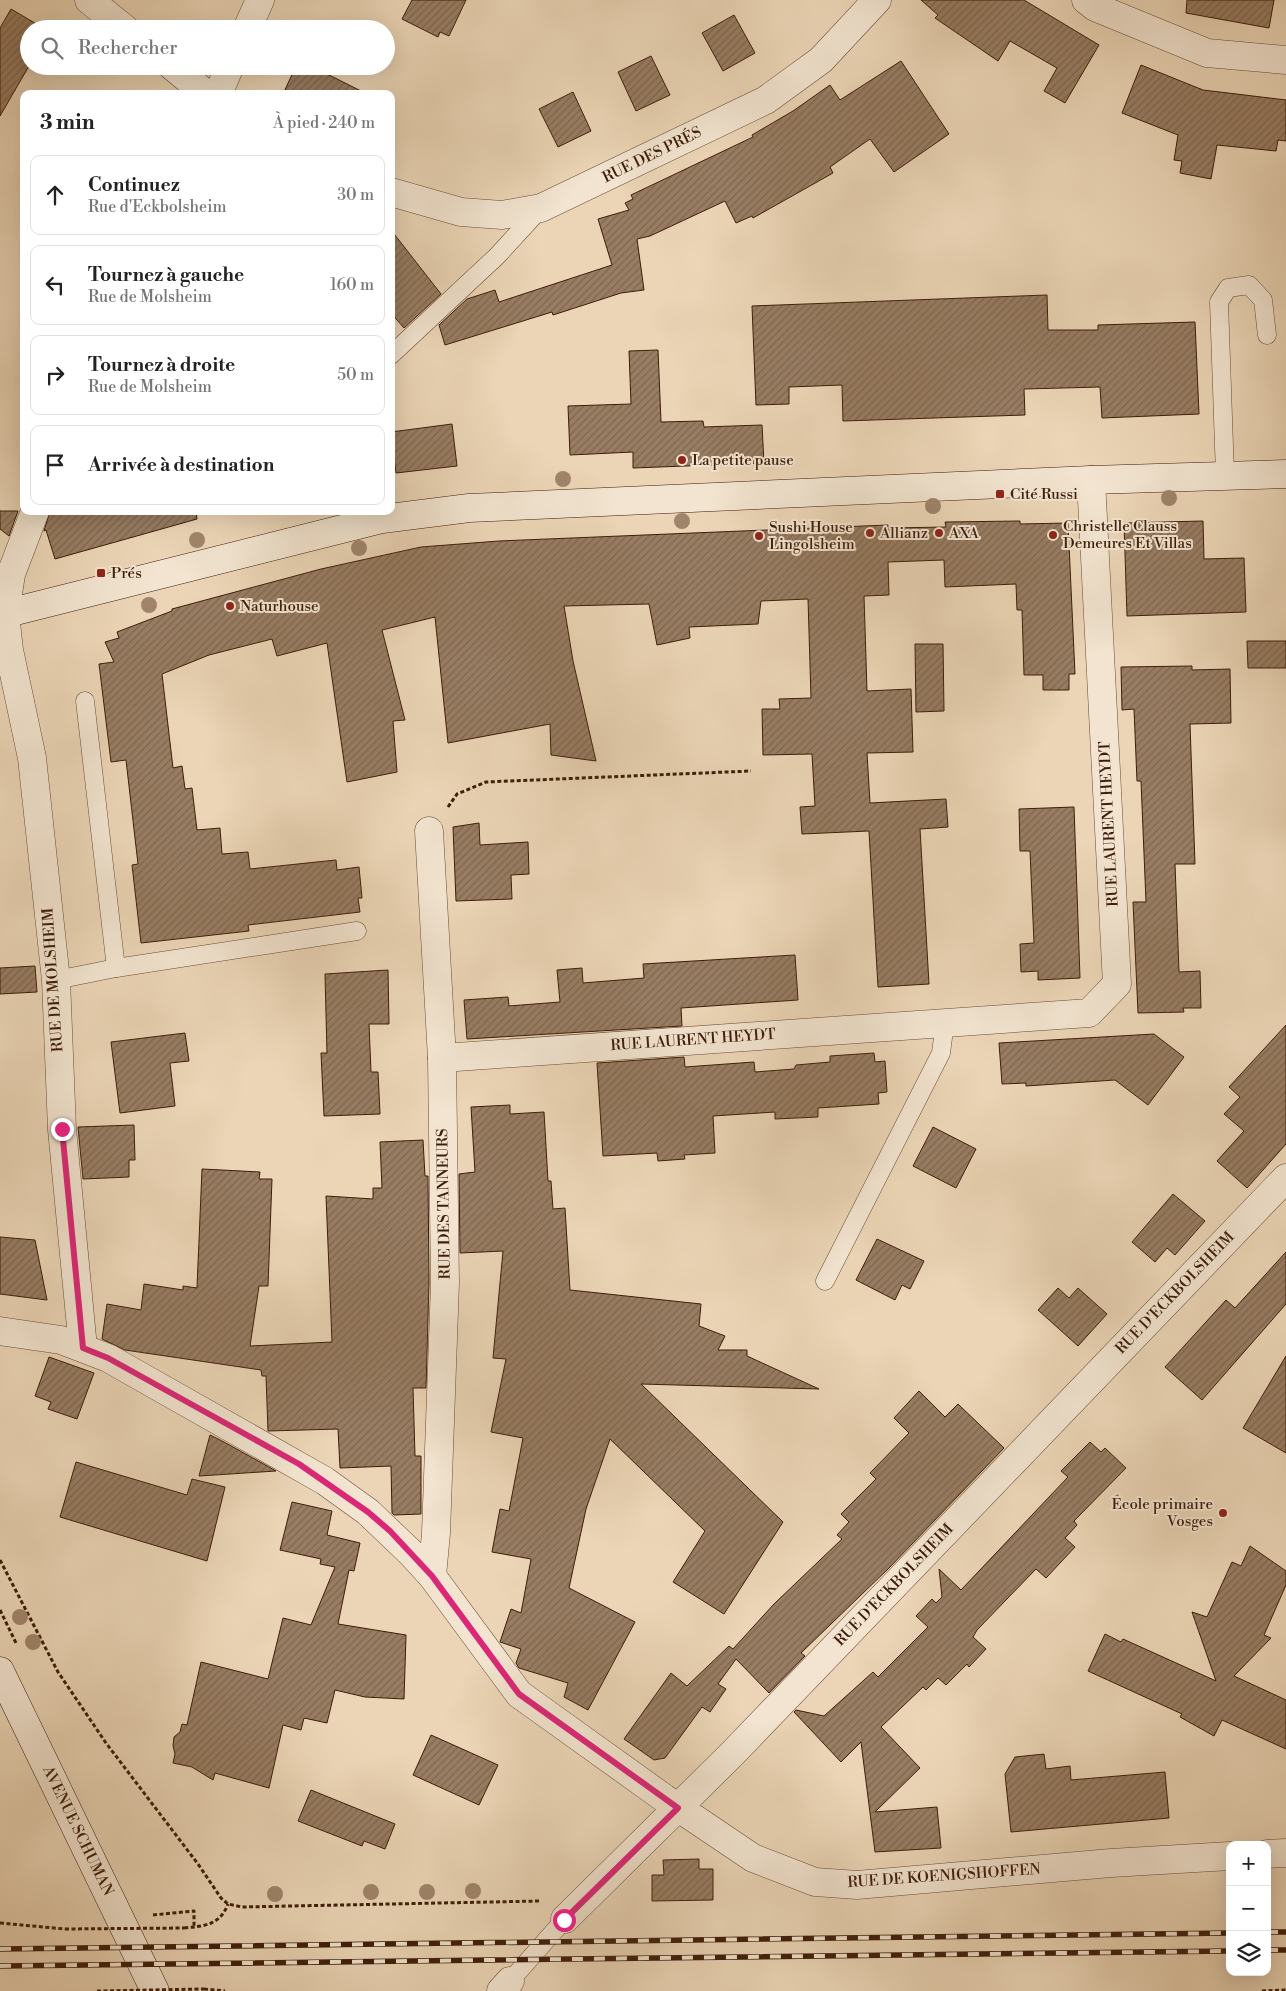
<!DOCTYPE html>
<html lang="fr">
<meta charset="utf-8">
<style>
body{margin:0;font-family:"Libre Bodoni",serif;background:#f6f6f6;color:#222}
.controls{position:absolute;right:15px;bottom:15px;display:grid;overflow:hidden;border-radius:10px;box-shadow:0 5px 20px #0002}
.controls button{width:45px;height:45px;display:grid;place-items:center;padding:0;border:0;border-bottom:1px solid #e0e0e0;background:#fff;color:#222;font:25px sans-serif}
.stop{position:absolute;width:15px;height:15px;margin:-11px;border:4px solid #db2777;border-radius:50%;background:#fff}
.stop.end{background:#db2777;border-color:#fff;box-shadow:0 1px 5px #0008}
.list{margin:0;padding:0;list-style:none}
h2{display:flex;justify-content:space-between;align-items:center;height:65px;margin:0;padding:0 20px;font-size:21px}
h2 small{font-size:16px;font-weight:400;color:#767676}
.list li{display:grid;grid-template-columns:32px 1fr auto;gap:15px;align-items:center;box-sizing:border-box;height:80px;margin:0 10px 10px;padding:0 10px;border:1px solid #e0e0e0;border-radius:10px}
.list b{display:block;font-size:19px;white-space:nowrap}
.list p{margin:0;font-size:16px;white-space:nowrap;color:#767676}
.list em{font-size:16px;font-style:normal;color:#767676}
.icon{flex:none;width:28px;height:28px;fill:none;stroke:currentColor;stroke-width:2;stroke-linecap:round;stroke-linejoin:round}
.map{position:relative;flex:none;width:1286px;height:1991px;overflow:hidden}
.search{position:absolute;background:#fff;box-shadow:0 5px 20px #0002;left:20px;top:20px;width:375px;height:55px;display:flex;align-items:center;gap:12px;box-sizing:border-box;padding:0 18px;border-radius:28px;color:#767676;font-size:19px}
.panel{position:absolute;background:#fff;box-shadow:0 5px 20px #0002;left:20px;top:90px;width:375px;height:425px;border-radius:10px}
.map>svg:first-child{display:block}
</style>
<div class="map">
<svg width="1286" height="1991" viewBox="0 0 1286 1991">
<defs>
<pattern id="building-hatch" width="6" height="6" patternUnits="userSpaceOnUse" patternTransform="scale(1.25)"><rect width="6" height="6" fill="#987d63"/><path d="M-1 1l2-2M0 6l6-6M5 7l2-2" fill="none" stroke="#7d6650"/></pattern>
</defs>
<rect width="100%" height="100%" fill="#ebd5b6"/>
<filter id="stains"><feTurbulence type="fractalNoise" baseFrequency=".004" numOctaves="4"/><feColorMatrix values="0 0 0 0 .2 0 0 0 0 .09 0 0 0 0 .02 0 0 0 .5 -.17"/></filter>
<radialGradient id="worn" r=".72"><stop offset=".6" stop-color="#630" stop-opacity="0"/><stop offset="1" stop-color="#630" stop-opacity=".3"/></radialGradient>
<g fill="url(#building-hatch)" stroke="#3e1d09">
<path d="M412 0H466L449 36 440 32 438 37 402 19Z"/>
<path d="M921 0H1024L1099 45 1065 103 1044 91 1057 68 1010 41 998 61 935 18 938 15Z"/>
<path d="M1187 0H1274L1269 28 1186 13Z"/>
<path d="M11 9 45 29H29V66L0 116V28Z"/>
<path d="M734 15 755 53 723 71 702 33Z"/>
<path d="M651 56 670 95 636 111 618 72Z"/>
<path d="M901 61 949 134 894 172 870 139 830 167 833 173 753 218 752 216 736 223 725 201 650 236 637 239 644 290 621 293 553 315 552 312 445 345 439 325 467 299 495 290 499 302 612 265 598 219 629 210 625 203 633 199 631 195 753 137 752 135 793 111 830 85 840 100Z"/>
<path d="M1141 65 1203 90 1286 100V141L1278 140 1276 151 1217 145 1211 179 1180 173 1182 161 1174 160 1178 135 1122 113Z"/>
<path d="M296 66H311L367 94H283Z"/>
<path d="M573 92 591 131 558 147 539 109Z"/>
<path d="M391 230 441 294 404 328 391 313Z"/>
<path d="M1047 295 1048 330H1098V325L1195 322 1199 414 1102 418 1100 387 1024 389 1025 415 843 421 842 385 789 387V404L756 405 752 306Z"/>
<path d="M658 350 661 422 703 421 704 427 762 425 764 463 633 468V452L570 455 568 406 631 404 629 351Z"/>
<path d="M452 424 457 466 396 473 391 432Z"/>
<path d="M0 511H18L9 536 0 529Z"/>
<path d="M50 511H196L197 519 55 559 46 530 44 531Z"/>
<path d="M1020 521V524L1068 523 1075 674H1069V690H1043V675H1024L1022 610H1017L1016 584 945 587 944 560 888 562 889 595 864 596 867 691 911 689 913 752 867 753 870 803 946 799 948 827 920 829 929 984 878 987 869 831 802 834 800 807 815 806 812 754 763 755 762 709H780L779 699 811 698 808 599 761 601 758 624 689 627 690 638 657 645 649 604 564 606 573 661 596 761 551 755 550 724 448 743 435 617 382 630 405 720 393 721 397 772 347 782 327 643 277 656 272 639 209 655 162 674 173 768 182 766 185 789 192 788 197 830 220 828 222 854 248 852 250 869 336 860 337 870 359 867 362 898H358L360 912 248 925 249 931 141 943 132 865 138 864 126 760 111 762 99 664 114 662 105 642 119 638 117 632 172 611V609L321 569 421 547 499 541 888 525V528L946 527 945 522Z"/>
<path d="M1203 521 1204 559 1244 558 1246 612 1127 616 1124 523Z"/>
<path d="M1247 641H1286V668H1248Z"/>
<path d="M915 644H943L944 711 916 712Z"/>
<path d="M1192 666V670L1230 669 1231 723 1190 724 1195 864H1175L1179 972 1200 971 1201 1008H1183L1184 1012 1138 1013 1133 902H1146L1141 781H1137L1134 709 1122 710 1121 667Z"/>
<path d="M1074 807 1080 978 1038 980V971L1021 972 1020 944 1034 943 1030 851H1020L1019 809Z"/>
<path d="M479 823 480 845 528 842 529 874 511 875 512 899 456 901 453 827Z"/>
<path d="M795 955 798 1000 681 1008 682 1026 467 1039 464 1000 508 997 509 1006 560 1002 557 970 582 968 583 983 644 978 643 964Z"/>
<path d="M35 966 37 992 0 994V968Z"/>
<path d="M388 970 389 1024H369L371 1072H378L380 1114 324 1116 321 1053H327L325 974Z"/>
<path d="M1286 1025V1144L1247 1188 1217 1161 1244 1131 1224 1114 1240 1097 1229 1087Z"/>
<path d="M185 1033 189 1061 170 1063 175 1106 120 1113 111 1042Z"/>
<path d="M1154 1034 1184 1057 1148 1105 1115 1080 1026 1086V1083L1002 1084 999 1043Z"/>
<path d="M874 1053 875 1062 885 1061 887 1092 878 1093 879 1104 818 1108V1117L775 1119V1112L713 1116 715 1153 684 1155 685 1159 658 1161 657 1153 603 1156 597 1063 684 1057 685 1067 754 1062 755 1072 794 1069 796 1065 830 1062V1056Z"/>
<path d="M510 1105V1114L544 1112 548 1181H551L553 1209 565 1208 570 1290 701 1304 699 1326 725 1336 718 1350H747V1356L819 1389 641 1384 783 1522 724 1614 673 1582 705 1531 610 1439 586 1509 569 1588 635 1622 588 1710 564 1697 568 1683 519 1668 516 1663 521 1649 500 1642 511 1609 521 1613 531 1559 492 1552 500 1509 509 1511 523 1438 491 1432 506 1359 493 1358 503 1251 460 1253 459 1174 475 1172 471 1107Z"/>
<path d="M134 1125 135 1160H129V1177L83 1179 78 1127Z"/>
<path d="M933 1127 976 1149 956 1188 913 1166Z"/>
<path d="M423 1140 425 1176H428L429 1283 426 1388H413L415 1456H421V1514L394 1515 392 1513 391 1466 340 1468 338 1429 268 1431 266 1376H262L261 1370 125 1350 102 1339 107 1304 141 1310 144 1284 183 1290V1286L197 1288 202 1169 260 1172 259 1179H272L268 1286H259L250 1346 332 1342 326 1196 373 1199V1188H382L380 1142Z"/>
<path d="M1173 1194 1205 1221 1175 1255 1167 1248 1155 1262 1132 1242Z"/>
<path d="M0 1237 35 1240 47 1300 0 1294Z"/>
<path d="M877 1239 924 1261 910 1289 902 1285 895 1300 856 1280Z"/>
<path d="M1286 1252V1304L1202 1400 1165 1367 1226 1300 1235 1308Z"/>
<path d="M1058 1288 1069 1298 1078 1288 1107 1314 1078 1346 1038 1310Z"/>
<path d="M1286 1356V1453L1243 1428Z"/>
<path d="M49 1357 94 1373 77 1419 48 1409 51 1402 35 1396Z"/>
<path d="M919 1391 945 1417 958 1404 1004 1448 889 1568 801 1653 805 1656 769 1693 736 1659 718 1684 726 1689 710 1712 702 1707 665 1758 654 1760 624 1739 671 1673 687 1686 729 1646 733 1649 774 1604 842 1539 837 1535 849 1522 841 1514 876 1479 870 1473 909 1433 894 1418Z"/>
<path d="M210 1435 224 1442 276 1471 199 1476Z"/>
<path d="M1090 1442 1101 1452 1105 1448 1126 1468 1074 1521 1077 1525 1065 1538 1075 1547 1046 1578 1036 1569 977 1630 973 1637 986 1649 969 1667 967 1664 946 1685 938 1678 926 1690 923 1687 881 1727 920 1768 875 1812 937 1807 941 1848 875 1852 861 1742 841 1762 794 1712 796 1710 824 1716 873 1672 878 1677 928 1627 916 1616 932 1599 936 1603 942 1597 939 1569 961 1590 1068 1477 1061 1471Z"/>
<path d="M76 1462 187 1495 192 1479 225 1487 207 1561 60 1517Z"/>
<path d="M292 1502 332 1511 327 1535 360 1543 354 1571 349 1570 338 1624 406 1635 404 1699 365 1697 335 1690 327 1723 304 1718 301 1730 283 1725 269 1788 215 1773 213 1780 192 1767 173 1763 175 1754 173 1746 174 1737 180 1732 182 1724 187 1725 201 1662 268 1679 283 1618 311 1625 335 1567 320 1564 321 1559 280 1550Z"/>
<path d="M1250 1546 1286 1571V1585L1264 1635 1271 1638 1234 1676 1286 1700V1749L1222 1720 1214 1736 1180 1717 1182 1714 1088 1671 1105 1634 1121 1642 1123 1639 1216 1681 1192 1612 1207 1617 1232 1562 1241 1566Z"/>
<path d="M431 1735 498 1765 479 1805 413 1775Z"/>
<path d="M1044 1754 1046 1769 1070 1766 1071 1780 1165 1772 1169 1818 1011 1832 1005 1774 1015 1757Z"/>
<path d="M311 1790 395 1824 385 1849 364 1841 362 1846 298 1821Z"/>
<path d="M699 1859V1869H713V1900L652 1901V1875H664L663 1860Z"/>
</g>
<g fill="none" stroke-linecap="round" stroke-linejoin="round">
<defs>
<g id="lane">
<path d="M391 355 497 256 541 208"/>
<path d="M1225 475 1219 302 1228 288 1249 285 1263 300 1267 335"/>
<path d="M85 701 116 968"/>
<path d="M56 980 116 968 357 931"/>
<path d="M825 1281 941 1053 945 1022"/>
<path d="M510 1981 565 1919"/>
</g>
<g id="street">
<path d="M89 0 125 29"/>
<path d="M1086 0 1095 7 1207 53 1286 60"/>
<path d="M247 29 260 0"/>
<path d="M172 66 206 94"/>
<path d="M218 94 230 66"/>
<path d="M391 192 461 212 502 215 541 208 766 100 821 60 877 0"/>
<path d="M35 511 11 574 5 614 9 650 32 758 56 980 62 1129 83 1348"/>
<path d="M429 831 442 1058 445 1283 436 1533 432 1576"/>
<path d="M442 1058 1089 1013 1117 984 1091 480"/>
<path d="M0 1331 61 1340 108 1358 325 1481 368 1512 411 1553 432 1576 519 1694 664 1798 753 1858 815 1882 857 1885 1111 1863 1230 1856"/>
<path d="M1267 1854 1286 1853"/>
<path d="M565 1919 733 1753 1286 1178"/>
<path d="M501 1991 510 1981"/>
</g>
<g id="secondary">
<path d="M0 615 382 519 469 508 1091 480 1286 474"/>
<path d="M0 1671 155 1991"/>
</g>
</defs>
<use href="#lane" stroke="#694b34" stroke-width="19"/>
<use href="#street" stroke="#694b34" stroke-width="29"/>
<use href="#secondary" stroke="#3e1d09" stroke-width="29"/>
<g stroke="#3e1d09" stroke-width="3" stroke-dasharray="4 2.5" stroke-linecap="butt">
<path d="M448 807 457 794 486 782 751 771"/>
<path d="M0 1560 58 1672 106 1743 198 1864 221 1898 228 1904 242 1907 540 1901"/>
<path d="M0 1610 17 1645"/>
<path d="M153 1915 194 1911V1927"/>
<path d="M0 1923 65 1929"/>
<path d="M184 1928C205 1926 220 1925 228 1904"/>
<path d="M204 1989 225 1991"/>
<path d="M1262 1991 1286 1990"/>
</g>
<use href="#lane" stroke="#f2e4d0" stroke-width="18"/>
<use href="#street" stroke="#f2e4d0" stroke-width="28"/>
<use href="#secondary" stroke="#f2e4d0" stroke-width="28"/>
<defs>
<g id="rail">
<path d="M1267 1932H1286"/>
<path d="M0 1949 1230 1933"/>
<path d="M1267 1950H1286"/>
<path d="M0 1966 1230 1951"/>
</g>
</defs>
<use href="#rail" stroke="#3e1d09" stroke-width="5.5"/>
<use href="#rail" stroke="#f2e4d0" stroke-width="4" stroke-dasharray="11" stroke-linecap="butt"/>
<g stroke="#3e1d09" stroke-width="3" stroke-dasharray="4 2.5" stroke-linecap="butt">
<path d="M65 1929 184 1928"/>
<path d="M97 1991 204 1989"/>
</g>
</g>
<g fill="#a0856b">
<circle cx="563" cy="479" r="8"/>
<circle cx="1169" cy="498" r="8"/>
<circle cx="933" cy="506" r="8"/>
<circle cx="682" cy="521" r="8"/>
<circle cx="197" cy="540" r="8"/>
<circle cx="359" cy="548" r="8"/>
<circle cx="149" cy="605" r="8"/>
<circle cx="20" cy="1617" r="8"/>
<circle cx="33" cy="1642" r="8"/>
<circle cx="473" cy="1891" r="8"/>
<circle cx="371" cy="1892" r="8"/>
<circle cx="427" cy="1892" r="8"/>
<circle cx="275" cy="1894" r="8"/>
</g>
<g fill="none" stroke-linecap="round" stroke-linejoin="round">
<path stroke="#db2777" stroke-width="6" d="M62 1129 83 1348 108 1358 299 1464 368 1512 390 1531 432 1576 519 1694 678 1808 564 1920"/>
</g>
<g fill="#8f2418" stroke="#f2e4d0" stroke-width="2">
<circle cx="682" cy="460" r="5"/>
<rect x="995" y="489" width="10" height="10" rx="2.5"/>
<circle cx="870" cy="533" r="5"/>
<circle cx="939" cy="533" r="5"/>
<circle cx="1053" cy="535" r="5"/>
<circle cx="759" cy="536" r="5"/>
<rect x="96" y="568" width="10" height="10" rx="2.5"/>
<circle cx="230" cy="606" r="5"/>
<circle cx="1223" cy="1513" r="5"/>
</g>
<g text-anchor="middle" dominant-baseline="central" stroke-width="4" stroke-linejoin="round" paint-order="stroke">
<g font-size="15" fill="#3e1d09" stroke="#f2e4d0">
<text transform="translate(652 155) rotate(-26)">RUE DES PRÉS</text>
<text transform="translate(1109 824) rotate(-93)">RUE LAURENT HEYDT</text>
<text transform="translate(53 980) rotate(-94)">RUE DE MOLSHEIM</text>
<text transform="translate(693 1040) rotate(-4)">RUE LAURENT HEYDT</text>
<text transform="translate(444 1204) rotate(-91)">RUE DES TANNEURS</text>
<text transform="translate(1175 1293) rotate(-46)">RUE D'ECKBOLSHEIM</text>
<text transform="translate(894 1585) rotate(-46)">RUE D'ECKBOLSHEIM</text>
<text transform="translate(78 1831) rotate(64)">AVENUE SCHUMAN</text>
<text transform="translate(944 1876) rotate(-4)">RUE DE KOENIGSHOFFEN</text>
</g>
<g font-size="15" fill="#3e1d09" stroke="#f2e4d0" text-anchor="start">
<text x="692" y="460">La petite pause</text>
<text x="1010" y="494">Cité Russi</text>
<text x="1063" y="526">Christelle Clauss<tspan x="1063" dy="17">Demeures Et Villas</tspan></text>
<text x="769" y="527">Sushi House<tspan x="769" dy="17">Lingolsheim</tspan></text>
<text x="880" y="533">Allianz</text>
<text x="949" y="533">AXA</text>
<text x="111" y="573">Prés</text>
<text x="240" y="606">Naturhouse</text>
<text x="1213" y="1504" text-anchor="end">École primaire<tspan x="1213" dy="17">Vosges</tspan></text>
</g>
</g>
<rect width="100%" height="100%" filter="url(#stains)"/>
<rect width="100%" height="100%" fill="url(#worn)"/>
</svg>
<div class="controls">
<button>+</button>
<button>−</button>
<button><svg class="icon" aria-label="layers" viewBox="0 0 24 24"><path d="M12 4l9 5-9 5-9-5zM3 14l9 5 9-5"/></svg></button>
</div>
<div class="stop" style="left:564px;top:1920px"></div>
<div class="stop end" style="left:62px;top:1129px"></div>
<div class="search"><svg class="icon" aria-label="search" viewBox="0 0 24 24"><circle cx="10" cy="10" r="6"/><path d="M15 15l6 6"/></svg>Rechercher</div>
<section class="panel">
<h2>3 min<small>À pied · 240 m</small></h2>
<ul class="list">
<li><svg class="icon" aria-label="ahead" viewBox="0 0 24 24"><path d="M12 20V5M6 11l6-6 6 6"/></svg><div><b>Continuez</b><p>Rue d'Eckbolsheim</p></div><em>30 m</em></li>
<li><svg class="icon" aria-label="left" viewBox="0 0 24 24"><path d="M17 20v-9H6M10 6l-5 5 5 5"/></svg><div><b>Tournez à gauche</b><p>Rue de Molsheim</p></div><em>160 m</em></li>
<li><svg class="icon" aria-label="right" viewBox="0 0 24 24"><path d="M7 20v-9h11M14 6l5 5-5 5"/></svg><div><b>Tournez à droite</b><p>Rue de Molsheim</p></div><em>50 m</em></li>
<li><svg class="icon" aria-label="arrive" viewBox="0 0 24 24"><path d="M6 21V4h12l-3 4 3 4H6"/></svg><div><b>Arrivée à destination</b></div></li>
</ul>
</section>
</div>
